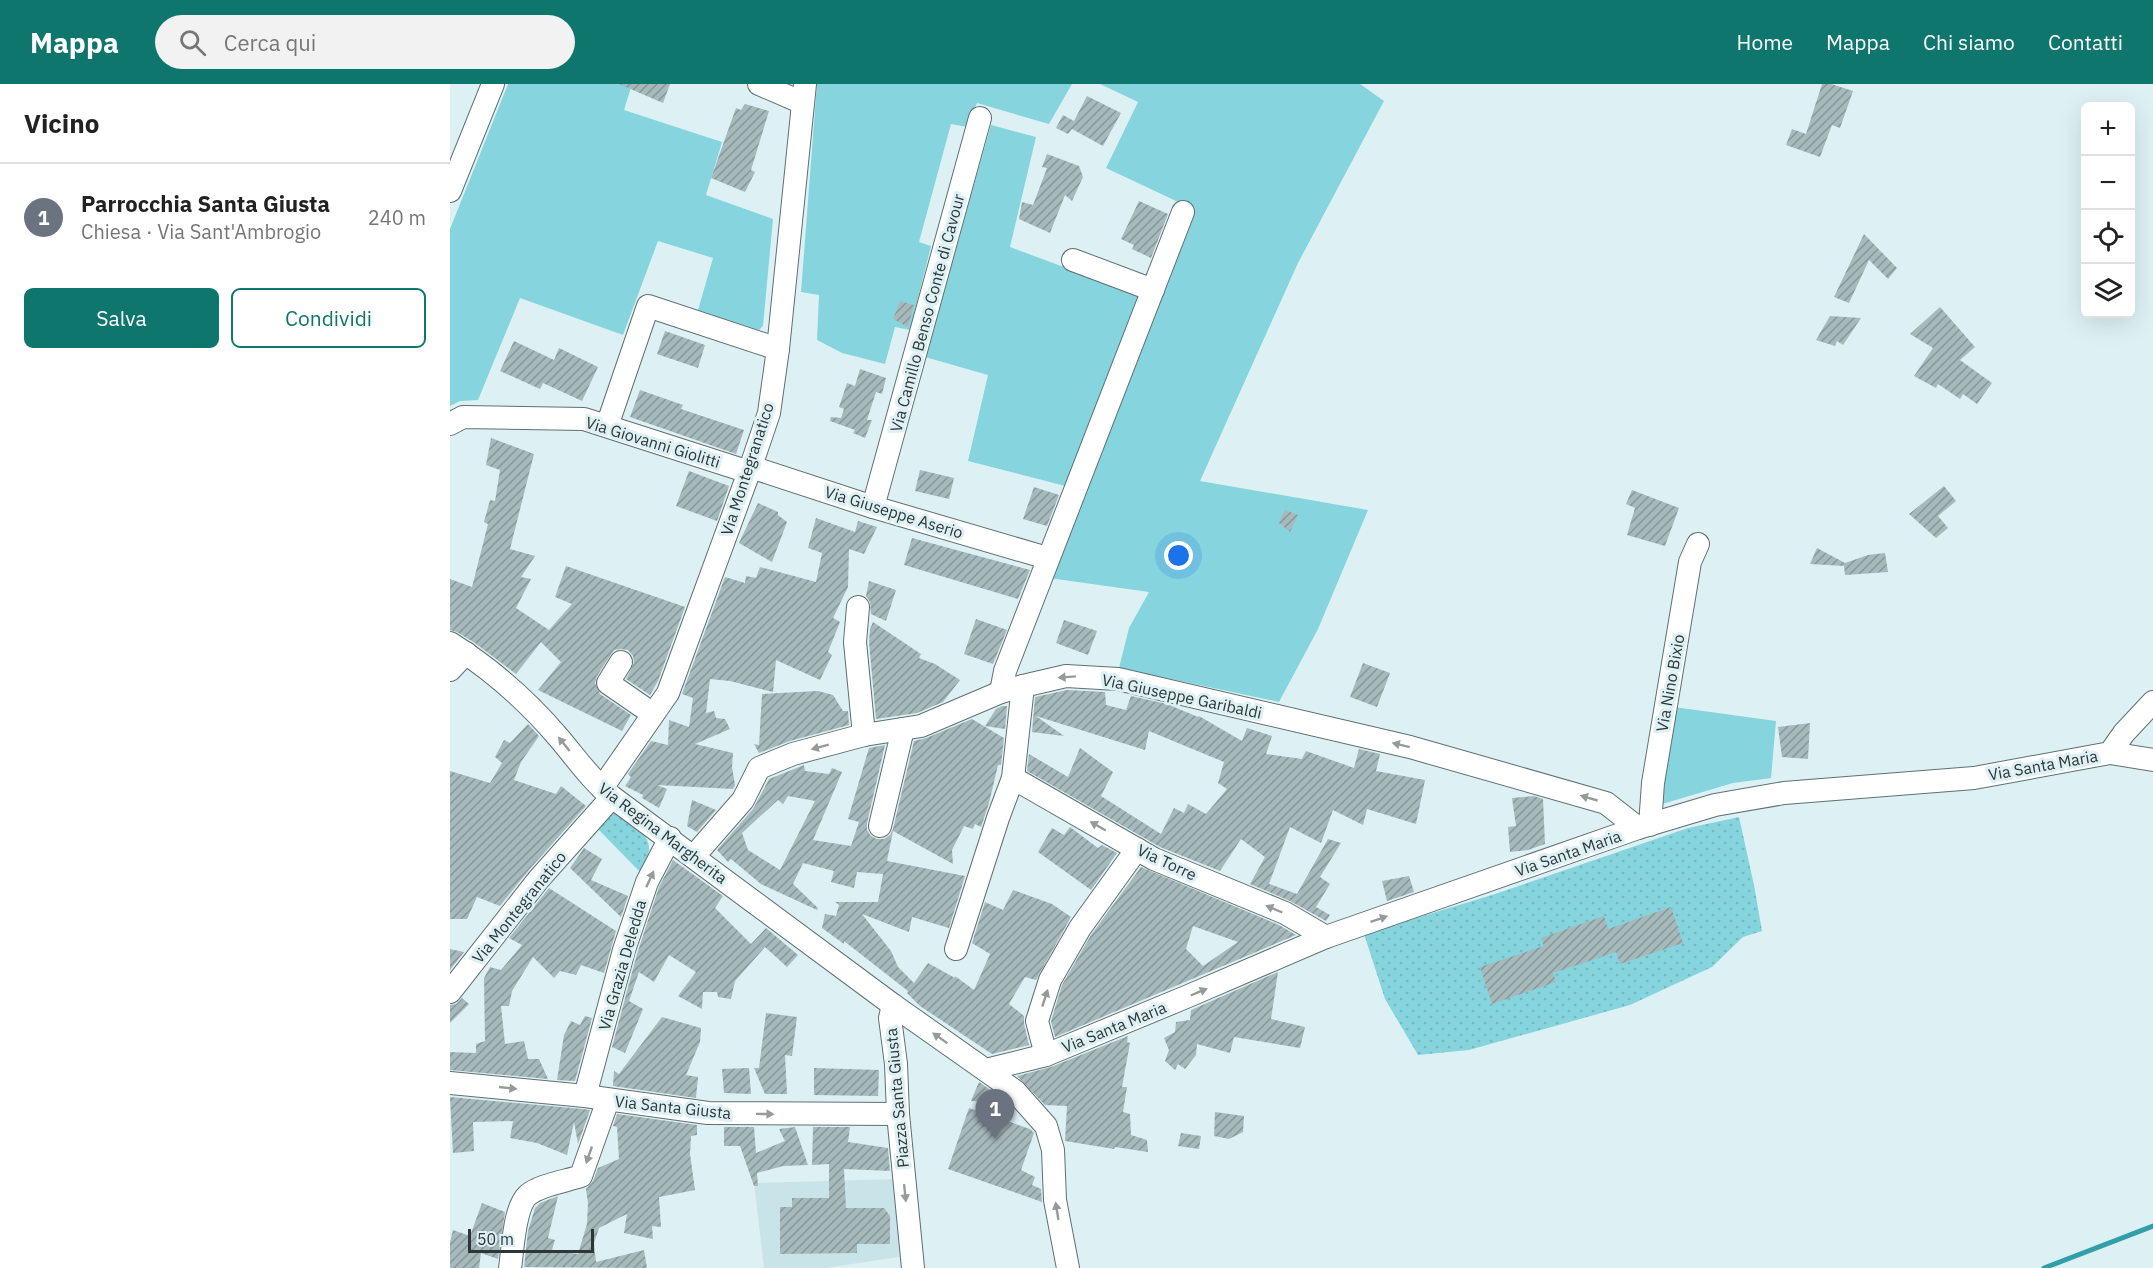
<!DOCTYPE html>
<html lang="it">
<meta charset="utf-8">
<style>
body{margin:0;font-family:"IBM Plex Sans",sans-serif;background:#f2f2f2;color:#222}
.controls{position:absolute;right:18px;top:18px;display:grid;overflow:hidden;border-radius:9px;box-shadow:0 6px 24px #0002}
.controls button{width:54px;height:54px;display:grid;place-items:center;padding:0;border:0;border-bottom:2px solid #e0e0e0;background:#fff;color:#222;font:30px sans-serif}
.scale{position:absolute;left:18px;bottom:15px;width:126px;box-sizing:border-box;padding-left:6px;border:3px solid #2f3637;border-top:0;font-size:16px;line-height:21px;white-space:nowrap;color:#2f3637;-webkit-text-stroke:4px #ddf1f4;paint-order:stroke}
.you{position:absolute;left:729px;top:472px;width:21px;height:21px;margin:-15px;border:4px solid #fff;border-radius:50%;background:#1a73e8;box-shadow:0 0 0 9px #1a73e833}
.badge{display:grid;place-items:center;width:39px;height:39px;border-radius:50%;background:#0f766e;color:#fff;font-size:20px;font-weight:700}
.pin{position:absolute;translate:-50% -50px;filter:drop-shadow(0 2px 3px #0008)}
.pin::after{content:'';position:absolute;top:32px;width:21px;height:18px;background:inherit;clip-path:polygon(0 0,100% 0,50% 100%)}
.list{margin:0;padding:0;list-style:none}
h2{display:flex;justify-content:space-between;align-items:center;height:78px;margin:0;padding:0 24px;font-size:26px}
h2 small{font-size:20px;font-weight:400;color:#767676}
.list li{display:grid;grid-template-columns:39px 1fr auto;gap:18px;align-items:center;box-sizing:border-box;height:108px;padding:0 24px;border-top:2px solid #e0e0e0}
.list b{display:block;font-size:22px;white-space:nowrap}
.list p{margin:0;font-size:20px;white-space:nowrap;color:#767676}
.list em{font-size:20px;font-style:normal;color:#767676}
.actions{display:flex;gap:12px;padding:18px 24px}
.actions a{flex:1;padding:14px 0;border:2px solid #0f766e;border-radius:9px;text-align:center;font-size:21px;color:#0f766e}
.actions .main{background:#0f766e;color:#fff}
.icon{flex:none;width:33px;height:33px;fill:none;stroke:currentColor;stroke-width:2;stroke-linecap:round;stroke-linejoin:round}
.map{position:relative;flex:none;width:1703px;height:1184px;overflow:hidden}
header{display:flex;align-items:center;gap:36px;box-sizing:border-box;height:84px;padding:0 30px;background:#0f766e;color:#fff}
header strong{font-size:28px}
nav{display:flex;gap:33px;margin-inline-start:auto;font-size:21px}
.search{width:420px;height:54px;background:#f2f2f2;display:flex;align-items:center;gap:15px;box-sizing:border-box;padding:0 21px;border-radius:33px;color:#767676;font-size:22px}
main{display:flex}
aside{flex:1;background:#fff}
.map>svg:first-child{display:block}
</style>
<header>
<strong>Mappa</strong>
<div class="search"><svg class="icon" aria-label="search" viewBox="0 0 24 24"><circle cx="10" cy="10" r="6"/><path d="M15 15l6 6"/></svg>Cerca qui</div>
<nav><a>Home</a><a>Mappa</a><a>Chi siamo</a><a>Contatti</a></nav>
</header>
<main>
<aside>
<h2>Vicino<small></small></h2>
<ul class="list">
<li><span class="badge" style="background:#6b7280">1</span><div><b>Parrocchia Santa Giusta</b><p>Chiesa · Via Sant'Ambrogio</p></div><em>240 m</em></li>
</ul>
<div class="actions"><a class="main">Salva</a><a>Condividi</a></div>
</aside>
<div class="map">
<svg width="1703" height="1184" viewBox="0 0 1703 1184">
<defs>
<pattern id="park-dots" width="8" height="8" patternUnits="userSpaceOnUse" patternTransform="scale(1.5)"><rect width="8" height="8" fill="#86d5de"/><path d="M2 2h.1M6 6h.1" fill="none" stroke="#74b7bf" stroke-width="1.8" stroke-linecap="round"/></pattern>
<pattern id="building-hatch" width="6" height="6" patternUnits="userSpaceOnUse" patternTransform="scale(1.5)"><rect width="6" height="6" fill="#a6b9bb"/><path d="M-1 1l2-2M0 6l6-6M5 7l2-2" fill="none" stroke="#889799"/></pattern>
</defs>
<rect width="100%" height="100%" fill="#ddf1f4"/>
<path fill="#c8e4e8" d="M447 1095 455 1172 376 1184H314L304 1099Z"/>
<g fill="#86d5de">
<path d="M58 0H182L174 26 272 58 256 111 323 135 313 242 309 246 248 226 263 174 208 157 173 251 70 214 28 316 10 317 0 322V145Z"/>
<path d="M367 0H622L599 40 527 19 517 43 501 40 469 158 481 162 460 246 445 243 435 280 392 269 367 256 369 211 351 208Z"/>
<path d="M650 0H910L934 17 848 179 750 397 918 426 868 545 829 618 669 584 679 544 699 508 599 494 743 125 656 84 688 18Z"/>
<path d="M541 41 586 53 560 163 611 182 680 204 688 213 690 225 619 403 518 377 538 291 475 273Z"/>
<path d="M1224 623 1326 637 1321 694 1283 699 1209 721Z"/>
</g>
<g fill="url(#park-dots)">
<path d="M161 725C173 734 201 748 199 766 198 773 193 781 190 788L148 745Z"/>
<path d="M1289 733 1304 801 1312 847 1293 853 1262 883 1180 921 1019 966 968 971 935 915 914 850 1045 810 1238 744Z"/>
</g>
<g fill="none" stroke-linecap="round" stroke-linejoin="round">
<path stroke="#319ea8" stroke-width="5" d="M1594 1184 1703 1142"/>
</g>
<g fill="url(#building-hatch)" fill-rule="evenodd">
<path d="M169 0H220L213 19Z"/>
<path d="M1372 0H1381L1403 7 1390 44 1382 41 1370 73 1336 61 1342 45 1356 50Z"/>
<path d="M637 12 671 29 653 62 622 45 618 50 606 44 613 31 624 37Z"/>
<path d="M295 20 319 27 301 86 305 88 295 108 261 94 286 24 291 26Z"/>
<path d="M597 70 629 82 633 93 622 117 615 111 600 149 569 135 572 118 583 121 597 84 592 83Z"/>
<path d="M689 117 718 130 701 174 682 165 684 161 671 155Z"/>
<path d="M1414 150 1447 184 1438 195 1419 176 1399 219 1384 213Z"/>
<path d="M450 217 464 221 458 243 443 235Z"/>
<path d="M1490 223 1525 263 1510 276 1542 299 1527 320 1513 310 1510 315 1488 300 1486 304 1464 292 1483 264 1460 250Z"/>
<path d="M1380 232 1411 234 1393 261 1387 257 1385 262 1366 256Z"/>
<path d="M215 247 255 261 248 284 207 270Z"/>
<path d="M64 257 104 276 109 264 148 283 132 317 93 299 90 305 50 287Z"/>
<path d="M410 285 436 294 432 310 426 308 417 336H422L415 354 403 349 405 346 380 337 381 333 391 334 394 325 389 323 397 299 405 302Z"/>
<path d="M190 306 233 321 231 325 294 346 286 370 180 333Z"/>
<path d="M41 354 84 370 60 465 85 472 71 493 81 495 66 524 99 546 122 520 105 513 116 482 235 523 208 597 200 611 176 595 184 579 183 572 178 566 171 565 164 566 147 592 145 599 150 610 181 631 172 647 88 606 111 578 91 558 66 590 25 559 7 548 0 546V495L22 503 38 440 34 438 40 416 45 417 50 386 36 381Z"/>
<path d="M470 386 504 394 499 415 465 407Z"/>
<path d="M239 387 279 402 267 437 226 422Z"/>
<path d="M1494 402 1506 417 1488 432 1498 444 1486 454 1459 430Z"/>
<path d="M584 403 609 411 597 442 573 435Z"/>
<path d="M1182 406 1229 424 1215 462 1177 451 1185 424 1176 420Z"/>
<path d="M308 419 328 428V431L337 438 322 478 289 459Z"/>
<path d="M835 426 848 431 840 448 829 439Z"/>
<path d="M366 434 405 448 408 437 427 443 414 470 399 465 398 503 383 534 390 538 378 568 382 571 370 596 326 576 323 608 280 597 260 595 256 629 264 627 266 634 275 635 280 645 245 660 283 669 282 683 285 701 283 705 207 701 217 705 209 724 192 714 193 711 175 702 181 693 178 690 201 657 218 661 219 636 239 643 243 614 232 610 275 493 295 499 296 492 306 494 310 483 366 498 372 469 358 464Z"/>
<path d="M462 454 580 486 568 515 454 481Z"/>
<path d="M1367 464 1395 479 1418 471 1435 469 1438 488 1395 491 1394 482 1360 480Z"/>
<path d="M419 497 446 506 436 537 421 530 420 518 416 512Z"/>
<path d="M526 535 557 546 543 580 514 570Z"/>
<path d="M614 536 647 547 638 571 606 559Z"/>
<path d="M423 538 471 570 469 574 485 580 510 596 493 618 467 629 426 635 419 558 420 545Z"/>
<path d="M913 579 940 589 927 623 900 613Z"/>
<path d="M617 606 655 608 656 621 676 626 681 612 717 620 748 633 749 632 792 657 797 644 822 652 816 670 852 675 856 667 904 684 909 665 930 670 926 687 975 696 966 740 917 725 913 741 883 726 871 759 840 743 819 800 847 810 878 755 891 759 870 793 880 800 866 823 880 831 876 837 840 817 800 800 815 773 791 755 770 787 710 763 577 687 579 670 618 693 630 664 663 688 651 712 711 750 724 724 734 729 738 720 756 730 777 705 768 699 774 678 699 647 695 666 586 632 614 652 582 648 585 613Z"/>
<path d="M368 607 383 611 393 627H398L399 641 340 657 309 669 304 660 309 661 312 610Z"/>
<path d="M552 622H557L555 645 535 642 546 625Z"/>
<path d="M522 635 554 654 551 681H548L539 719 531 743 525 740 523 745 514 742 502 766 503 780 443 747 437 777 515 792 499 844 462 833 459 848 412 830 441 867 448 883 464 899 478 879 505 894V892L524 906 540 870 522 859 535 818 553 826 563 806 602 820 621 833 586 896 575 893 559 920 574 932V940L579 961 542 970 470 922 457 909 458 907 394 857V860L372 844 375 830 386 832 389 821 385 818H428L433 790 407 788 404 804 381 798 384 787 353 779 343 800 368 824 367 826 311 800 281 775 278 778 267 766 303 725 319 695 354 681 355 687 379 690 382 684 392 688 363 756 401 762 409 738 398 735 419 664 435 661 417 739V746L421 752 427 755H434L440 751 443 745 464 657 476 654ZM338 712 365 717 330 786 298 766 292 749 328 716 333 720Z"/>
<path d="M1360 639 1358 675 1332 673 1328 643Z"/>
<path d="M78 640 89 652 71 678 64 696 106 710 111 702 136 722 78 787 50 822 27 813 17 835H0V687L40 699 52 679 45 673 54 656 60 659Z"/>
<path d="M1084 712 1093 715 1095 760 1078 766 1060 768 1058 743 1066 742 1062 714Z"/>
<path d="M242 716 266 726 247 748 237 742Z"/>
<path d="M620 743 648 764 652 761 667 769 641 806 588 768 602 744 614 751Z"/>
<path d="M134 764 152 775 141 796 178 812 171 833 120 784Z"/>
<path d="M223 776 273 812 265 824 301 860 316 844 348 871 337 883 315 863 285 897 281 915 268 913 267 908H253L252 925 228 912 246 888 219 871 204 898 189 888 179 917 193 925 175 969 162 963 187 870 209 803Z"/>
<path d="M691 783 829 841 846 851 605 953 601 937 612 901 641 851ZM743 842 788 858 753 882 736 865Z"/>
<path d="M959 792 964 808 937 817 932 797Z"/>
<path d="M99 804 166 847 154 889 131 881 126 891 110 887 104 894 83 873 62 907 59 922H51L55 960 74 957 78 975H89L98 995 0 986V968L26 969V960L35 957 34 894 40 883 51 886 72 861 59 854Z"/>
<path d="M1221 823 1233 859 1170 880 1166 868 1103 889 1106 898 1042 920 1030 883 1094 862 1091 854 1154 832 1158 845Z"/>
<path d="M0 865 14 868 0 886Z"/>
<path d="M828 888 821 935 855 943 850 964 784 953 780 969 747 960 746 971 735 985 728 980 725 986 715 977 719 966 714 954 725 948 726 938 740 936 741 926Z"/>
<path d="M12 914 19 920 0 939V921L6 920Z"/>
<path d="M316 929 347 933 342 972 335 971 337 1010H315L304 984H309Z"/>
<path d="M135 932 142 934 125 997 107 996 114 951 121 937 130 941Z"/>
<path d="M212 933 251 944 250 958 236 991 248 993 246 1014 163 1002 164 987 169 990Z"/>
<path d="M678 952 677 958 680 959 672 1003H677L673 1028 680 1030 681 1051 697 1056 698 1068 665 1063 664 1065 615 1057 617 1022 595 1021 567 992 601 983Z"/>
<path d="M299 984 301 1010 274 1009 272 985Z"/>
<path d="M364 984 429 986 428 1012 364 1011Z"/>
<path d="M529 998 556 1017 558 1019 521 1017Z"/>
<path d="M0 1013 133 1025 140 1026 128 1060 124 1038 117 1071 87 1059 60 1054 63 1037 23 1038 24 1067 3 1069Z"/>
<path d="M519 1024 580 1045 584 1049 571 1086 585 1093 582 1101 591 1105 592 1118 498 1085Z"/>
<path d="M765 1028 794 1032 793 1048 779 1055 764 1052Z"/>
<path d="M167 1030 247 1041V1051L241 1052 240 1070 245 1106 209 1113 211 1143 202 1142 203 1155 174 1149 177 1130 149 1144 144 1159 146 1178 194 1166 197 1184 74 1183 78 1147 85 1124 90 1119 108 1112 98 1154 105 1156 102 1166 128 1170 137 1140 138 1119 136 1105 143 1097 148 1084 169 1075 167 1043 163 1042Z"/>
<path d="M274 1043H304L306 1069 335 1057 329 1045 345 1043 358 1081 333 1082 307 1089 308 1102H304L290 1062H274Z"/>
<path d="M363 1043H400L398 1058 438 1064 440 1087 394 1085 396 1124H434L440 1132V1160H407V1169L330 1170V1123H342V1114H379V1080L362 1081Z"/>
<path d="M731 1049 751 1052 749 1065 728 1062Z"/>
<path d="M32 1119 55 1128 48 1175 31 1169 29 1184H0V1158L3 1146 20 1152Z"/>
</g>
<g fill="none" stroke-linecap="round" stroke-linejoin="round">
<defs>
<g id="minor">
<path d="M309 0 353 19"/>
<path d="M0 107 43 0"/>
<path d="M623 176 703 206"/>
<path d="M0 340 13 333 134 335 299 388"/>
<path d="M157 342 198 222 328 265"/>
<path d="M301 383 423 423 587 471"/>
<path d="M423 423 530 34"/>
<path d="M408 523 405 558 414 651"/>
<path d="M0 559C41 585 77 616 109 654 126 674 141 696 162 713L443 921 565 1007 596 1042 603 1066 605 1116 618 1184"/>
<path d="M171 578 158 599 203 630"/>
<path d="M0 586 16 569"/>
<path d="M551 608 555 587 733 128"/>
<path d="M1660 669 1703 676"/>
<path d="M563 694 704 775 835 829 876 853"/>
<path d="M152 704 218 609 299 388 319 329 328 265 355 0"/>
<path d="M1200 741 1203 699 1240 478 1248 460"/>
<path d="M430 742 453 645"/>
<path d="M244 772 293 716 309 684 343 670 414 651 471 642 551 608 573 602 616 592 668 595 960 663 1156 719 1188 744"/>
<path d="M506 865 548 734 563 694 573 602"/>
<path d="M0 908 88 796 162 713"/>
<path d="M443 921 440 934 446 980 448 1030 463 1184"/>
<path d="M596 971 587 937 600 896 630 844 687 765"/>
<path d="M536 986 596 971 736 913 876 853 1188 744 1265 721 1334 709 1524 694 1660 669 1674 649 1703 618"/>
<path d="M0 999 135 1012 258 1029 448 1030"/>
<path d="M135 1012 174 866 197 798 220 754"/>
<path d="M60 1184C63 1165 64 1123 78 1111 89 1101 117 1097 131 1092L158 1016"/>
</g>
</defs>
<use href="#minor" stroke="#5e7072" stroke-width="24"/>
<use href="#minor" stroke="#fff" stroke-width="22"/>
</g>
<defs><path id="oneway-solid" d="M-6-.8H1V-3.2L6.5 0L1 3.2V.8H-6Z" transform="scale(1.5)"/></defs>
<g fill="#979a9b">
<use href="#oneway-solid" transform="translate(617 593) rotate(176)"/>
<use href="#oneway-solid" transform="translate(114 660) rotate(-129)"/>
<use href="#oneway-solid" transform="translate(951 661) rotate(-166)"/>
<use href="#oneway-solid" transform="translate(370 663) rotate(165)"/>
<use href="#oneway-solid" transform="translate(1139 714) rotate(-164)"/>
<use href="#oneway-solid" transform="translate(648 742) rotate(-150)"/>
<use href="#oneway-solid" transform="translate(200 795) rotate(-65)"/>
<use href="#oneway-solid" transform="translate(824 825) rotate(-157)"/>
<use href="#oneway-solid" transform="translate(929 835) rotate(-19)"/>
<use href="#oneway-solid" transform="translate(749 908) rotate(-23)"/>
<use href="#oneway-solid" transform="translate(595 914) rotate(-72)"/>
<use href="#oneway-solid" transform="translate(490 954) rotate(-145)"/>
<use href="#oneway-solid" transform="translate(58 1004) rotate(6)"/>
<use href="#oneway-solid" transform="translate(315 1030) rotate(1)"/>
<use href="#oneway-solid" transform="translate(139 1071) rotate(109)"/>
<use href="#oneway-solid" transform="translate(455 1109) rotate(84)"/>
<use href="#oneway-solid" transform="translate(607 1127) rotate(-99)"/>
</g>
<g text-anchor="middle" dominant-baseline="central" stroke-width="6" stroke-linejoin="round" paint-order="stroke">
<g font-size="16" fill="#2f3637" stroke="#ddf1f4">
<text transform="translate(477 229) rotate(-75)">Via Camillo Benso Conte di Cavour</text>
<text transform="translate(203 358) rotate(17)">Via Giovanni Giolitti</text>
<text transform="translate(297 385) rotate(-72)">Via Montegranatico</text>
<text transform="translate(444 428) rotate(17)">Via Giuseppe Aserio</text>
<text transform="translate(1220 599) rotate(-80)">Via Nino Bixio</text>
<text transform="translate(732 612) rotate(12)">Via Giuseppe Garibaldi</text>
<text transform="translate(1593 681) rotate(-10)">Via Santa Maria</text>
<text transform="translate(213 749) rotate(37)">Via Regina Margherita</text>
<text transform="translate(1118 769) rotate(-19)">Via Santa Maria</text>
<text transform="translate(717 778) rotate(25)">Via Torre</text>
<text transform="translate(69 823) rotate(-51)">Via Montegranatico</text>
<text transform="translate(172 881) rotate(-74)">Via Grazia Deledda</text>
<text transform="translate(664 943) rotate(-22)">Via Santa Maria</text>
<text transform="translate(447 1014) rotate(-95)">Piazza Santa Giusta</text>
<text transform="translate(223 1023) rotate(6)">Via Santa Giusta</text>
</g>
</g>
</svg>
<div class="controls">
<button>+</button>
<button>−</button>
<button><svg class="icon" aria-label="locate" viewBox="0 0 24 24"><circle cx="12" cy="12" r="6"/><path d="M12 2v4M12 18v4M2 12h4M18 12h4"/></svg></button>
<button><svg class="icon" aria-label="layers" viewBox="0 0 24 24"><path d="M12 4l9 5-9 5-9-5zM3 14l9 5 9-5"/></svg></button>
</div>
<div class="scale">50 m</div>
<div class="you"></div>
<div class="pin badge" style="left:545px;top:1055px;background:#6b7280">1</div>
</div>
</main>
